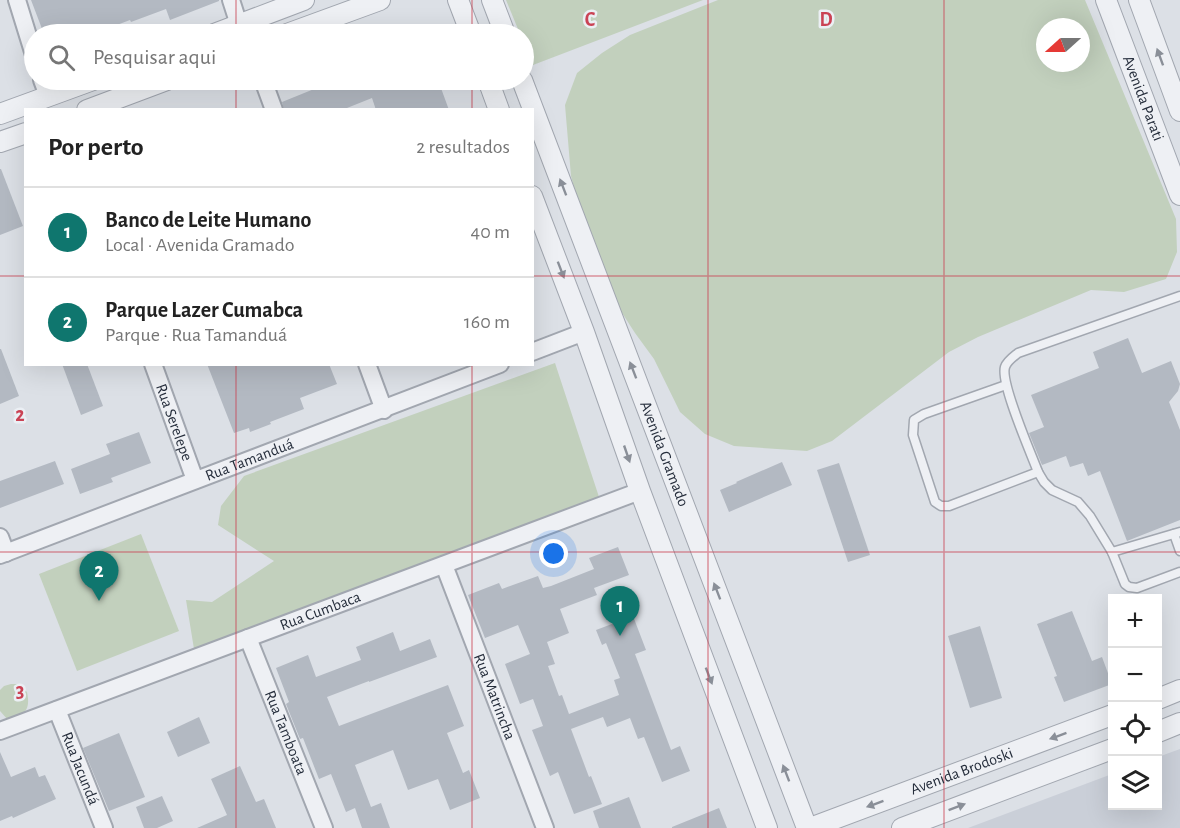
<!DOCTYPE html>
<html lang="pt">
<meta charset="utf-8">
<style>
body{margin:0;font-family:"Alegreya Sans",sans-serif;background:#f2f2f2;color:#222}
.controls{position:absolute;right:18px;bottom:18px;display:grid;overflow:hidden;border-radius:0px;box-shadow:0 6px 24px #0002}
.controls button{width:54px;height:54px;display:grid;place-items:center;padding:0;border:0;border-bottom:2px solid #e0e0e0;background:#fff;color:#222;font:30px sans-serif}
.compass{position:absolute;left:1036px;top:18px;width:54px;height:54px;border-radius:50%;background:#fff;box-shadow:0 6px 24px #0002;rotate:249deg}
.you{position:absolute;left:554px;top:554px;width:21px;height:21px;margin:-15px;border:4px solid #fff;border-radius:50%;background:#1a73e8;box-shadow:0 0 0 9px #1a73e833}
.badge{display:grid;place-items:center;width:39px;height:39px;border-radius:50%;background:#0f766e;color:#fff;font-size:20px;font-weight:700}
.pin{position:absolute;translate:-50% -50px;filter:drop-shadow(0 2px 3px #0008)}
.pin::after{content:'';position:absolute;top:32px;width:21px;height:18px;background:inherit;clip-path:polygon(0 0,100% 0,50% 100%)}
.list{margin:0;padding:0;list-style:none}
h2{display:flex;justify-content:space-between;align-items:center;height:78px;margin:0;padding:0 24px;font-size:26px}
h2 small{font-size:20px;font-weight:400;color:#767676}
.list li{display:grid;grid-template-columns:39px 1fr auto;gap:18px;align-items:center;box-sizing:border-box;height:90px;padding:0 24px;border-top:2px solid #e0e0e0}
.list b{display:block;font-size:22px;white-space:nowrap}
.list p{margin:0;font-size:20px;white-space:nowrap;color:#767676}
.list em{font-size:20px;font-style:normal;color:#767676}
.icon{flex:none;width:33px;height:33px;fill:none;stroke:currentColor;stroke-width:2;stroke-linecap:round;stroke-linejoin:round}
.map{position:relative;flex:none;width:1180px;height:828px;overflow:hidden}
.search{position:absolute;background:#fff;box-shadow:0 6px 24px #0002;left:24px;top:24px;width:510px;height:66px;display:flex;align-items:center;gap:15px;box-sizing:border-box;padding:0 21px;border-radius:33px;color:#767676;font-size:22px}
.panel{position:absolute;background:#fff;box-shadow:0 6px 24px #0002;left:24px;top:108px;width:510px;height:258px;border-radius:0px}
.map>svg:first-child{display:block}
</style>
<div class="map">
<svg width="1180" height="828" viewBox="0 0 1180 828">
<rect width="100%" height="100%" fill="#dce0e6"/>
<path fill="#cacfd8" d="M1180 749V828H968L1112 774V806H1158V757Z"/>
<g fill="#c2d0bd" fill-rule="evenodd">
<path d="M506 0H703L533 65 524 43V34H520Z"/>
<path d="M718 0H1085L1176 219 1177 252 1166 279 1124 292 1091 290 978 337 949 352 832 441 807 451 734 446 705 434 680 412 654 359 635 333 617 305 579 206 571 176 565 105 577 73 602 53 630 35ZM1045 27H1081V63H1045Z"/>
<path d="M555 363 599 497 194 649 186 600 212 602 274 561 218 525 221 506 244 476Z"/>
<path d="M141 534 179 631 77 671 39 574Z"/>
<path d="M11 684H17L27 692C31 711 24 715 8 720L0 711V690L4 686Z"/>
</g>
<g fill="#b3b9c2">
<path d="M31 0H219V1L170 20 166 9 131 22 130 20 93 34H44Z"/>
<path d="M335 80H438L449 110H376L372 98 342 110H284L282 102 319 87V86Z"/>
<path d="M0 169H1L23 226 0 235Z"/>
<path d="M1128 338 1142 373 1171 361 1180 384 1178 391 1169 402 1180 430V520L1127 541 1100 471 1088 476 1083 463 1070 467 1066 456 1042 465 1029 433 1044 427 1031 395 1099 368 1093 352Z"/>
<path d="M0 349H1L19 396 0 404Z"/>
<path d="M62 364H87L103 406 81 415Z"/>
<path d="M207 364H329L337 384 300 398 304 409 270 422 271 424 250 432 249 428 234 433Z"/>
<path d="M139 432 151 463 111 478 113 482 80 494 71 469 110 454 106 444Z"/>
<path d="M55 461 64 484 0 508V481Z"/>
<path d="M782 462 792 485 729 512 720 490 737 483 736 482Z"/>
<path d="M839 463 870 555 848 562 817 470Z"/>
<path d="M618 547 629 575 594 588 597 595 560 609 569 633 547 642 555 664 548 666 559 696 562 695 569 714 619 695 614 680 620 678 606 643 602 645 596 630 633 616 646 650 635 654 671 750 680 746 690 771 662 782 644 737 638 739 630 718 607 727 603 717 571 729 589 777 591 776 602 804 574 814 558 772 550 776 532 730 543 726 533 699 520 704 505 664 530 654 518 625 485 638 468 595 499 583 502 589 538 576 543 588 551 586 594 569 589 558Z"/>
<path d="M1072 611 1092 661 1102 657 1112 684 1064 702 1054 677 1057 676 1037 624Z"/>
<path d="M980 626 1002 698 970 708 948 636Z"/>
<path d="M393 632 400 651 430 639 437 657 369 682V681L327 697 339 726 448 685 464 726 447 733 463 773 469 770 480 798 450 810 438 779 408 790 393 750 355 765 371 807 381 803 390 828H362L355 808 346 812 331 774 319 779 303 738 300 739 286 704 289 702 276 668 308 655 316 677 361 660 356 647Z"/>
<path d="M199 717 210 743 178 757 167 732Z"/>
<path d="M119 733 145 797 109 811 83 748Z"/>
<path d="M0 752 11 777 35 767 39 777 45 775 56 799 13 818 12 816 0 821Z"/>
<path d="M240 766 256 802 264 799 276 828H197L227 815 211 779Z"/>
<path d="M162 796 173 821 157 828H144L136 807Z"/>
<path d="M629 797 641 828H599L593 811Z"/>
<path d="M719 808 727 828H672V827Z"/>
</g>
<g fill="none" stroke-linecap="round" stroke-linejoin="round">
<defs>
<g id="service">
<path d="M1180 296 1018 353C1013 357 1007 361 1005 367 1000 383 1031 453 1038 472L1044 482 1052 490 1078 502 1090 516 1112 552 1125 584 1129 587 1137 588 1180 572"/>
<path d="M1006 385 924 414 914 420 913 435 935 502 941 506H949L1038 472"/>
<path d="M1174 534 1180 551"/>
<path d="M1112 552 1180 532"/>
</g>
<g id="minor">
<path d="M17 0 34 55"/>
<path d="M231 0 239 25"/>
<path d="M42 80 48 96"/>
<path d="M263 80 274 110"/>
<path d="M532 352 584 332"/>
<path id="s1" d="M153 364 195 480"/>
<path d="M367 364 384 410"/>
<path d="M0 537 6 553"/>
<path id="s2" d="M0 555 500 364"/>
<path id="s3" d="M444 565 545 828"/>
<path id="s4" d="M248 638 324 828"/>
<path id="s5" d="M57 710 104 828"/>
<path id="s6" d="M0 731 640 491"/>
</g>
<g id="tertiary">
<path d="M458 0 471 34"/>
<path d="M492 0 505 34"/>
<path id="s7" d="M1106 0 1180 195"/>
<path d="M1139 0 1180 111"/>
<path d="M214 34 304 0"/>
<path d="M287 34 380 0"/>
<path d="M488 80 499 110"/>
<path id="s8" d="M522 80 807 828"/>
<path d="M87 110 167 80"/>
<path d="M0 114 93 80"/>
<path d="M0 142 26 133"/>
<path d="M532 196 584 332 640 491 767 828"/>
<path d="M1158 699 1180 690"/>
<path d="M1158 732 1180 723"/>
<path id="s9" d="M810 828 1112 715"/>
<path d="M902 828 1112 749"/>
</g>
</defs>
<use href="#service" stroke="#a2a7b0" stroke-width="11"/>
<use href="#minor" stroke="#a2a7b0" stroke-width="20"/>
<use href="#tertiary" stroke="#a2a7b0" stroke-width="22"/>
<use href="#service" stroke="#eef0f4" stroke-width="8"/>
<use href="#minor" stroke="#eef0f4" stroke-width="16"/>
<use href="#tertiary" stroke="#eef0f4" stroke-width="20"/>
</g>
<defs><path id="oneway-solid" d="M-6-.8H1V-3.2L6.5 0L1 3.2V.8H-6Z" transform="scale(1.5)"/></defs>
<g fill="#8a8f98">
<use href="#oneway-solid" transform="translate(1160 57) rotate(-110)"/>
<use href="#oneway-solid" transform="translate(563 187) rotate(-111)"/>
<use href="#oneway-solid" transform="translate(561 270) rotate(69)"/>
<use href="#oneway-solid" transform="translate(633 370) rotate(-111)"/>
<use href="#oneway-solid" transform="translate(627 454) rotate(71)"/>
<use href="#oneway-solid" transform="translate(717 591) rotate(-111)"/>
<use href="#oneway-solid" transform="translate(709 676) rotate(69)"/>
<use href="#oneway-solid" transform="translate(1058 736) rotate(160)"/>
<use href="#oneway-solid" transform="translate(786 773) rotate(-111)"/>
<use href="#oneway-solid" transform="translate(875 804) rotate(160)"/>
<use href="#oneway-solid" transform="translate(957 807) rotate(-21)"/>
</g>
<path fill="none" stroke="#ca4254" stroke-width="1.5" stroke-opacity="0.55" d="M236 0V34M472 0V34M708 0V828M944 0V828M236 80V110M472 80V110M0 276H26M532 276H1180M236 364V828M472 364V828M0 552H1180"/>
<g text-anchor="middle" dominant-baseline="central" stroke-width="5" stroke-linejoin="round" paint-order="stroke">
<g font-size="16" fill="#262e3c" stroke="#ebeff4">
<text stroke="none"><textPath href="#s7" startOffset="105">Avenida Parati</textPath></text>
<text stroke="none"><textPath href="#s1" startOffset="62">Rua Serelepe</textPath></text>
<text stroke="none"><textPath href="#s8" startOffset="400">Avenida Gramado</textPath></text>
<text stroke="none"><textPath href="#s2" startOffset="267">Rua Tamanduá</textPath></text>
<text stroke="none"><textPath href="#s6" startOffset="342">Rua Cumbaca</textPath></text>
<text stroke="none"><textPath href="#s3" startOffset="141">Rua Matrincha</textPath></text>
<text stroke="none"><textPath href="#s4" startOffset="102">Rua Tamboata</textPath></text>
<text stroke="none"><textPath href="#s5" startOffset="63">Rua Jacundá</textPath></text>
<text stroke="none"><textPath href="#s9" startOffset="162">Avenida Brodoski</textPath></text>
</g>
</g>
<g font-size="20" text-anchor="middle" font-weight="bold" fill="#ca4254" stroke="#ebeff4" stroke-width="5" stroke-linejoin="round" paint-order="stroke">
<text x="590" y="26">C</text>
<text x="826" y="26">D</text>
<text x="20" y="421">2</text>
<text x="20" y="697">3</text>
</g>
</svg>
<div class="controls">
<button>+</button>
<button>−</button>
<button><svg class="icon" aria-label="locate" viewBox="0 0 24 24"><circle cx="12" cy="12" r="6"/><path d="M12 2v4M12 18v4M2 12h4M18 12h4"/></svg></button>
<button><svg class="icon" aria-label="layers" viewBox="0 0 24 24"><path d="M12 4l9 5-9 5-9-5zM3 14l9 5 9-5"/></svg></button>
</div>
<svg class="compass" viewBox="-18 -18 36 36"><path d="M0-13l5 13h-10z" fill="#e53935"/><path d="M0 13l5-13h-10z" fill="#767676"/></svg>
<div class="you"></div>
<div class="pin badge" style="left:620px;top:636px">1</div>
<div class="pin badge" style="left:99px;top:601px">2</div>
<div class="search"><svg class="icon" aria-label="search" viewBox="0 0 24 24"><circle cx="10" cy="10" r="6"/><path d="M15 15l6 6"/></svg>Pesquisar aqui</div>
<section class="panel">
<h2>Por perto<small>2 resultados</small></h2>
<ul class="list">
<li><span class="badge">1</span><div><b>Banco de Leite Humano</b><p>Local · Avenida Gramado</p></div><em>40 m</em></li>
<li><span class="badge">2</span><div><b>Parque Lazer Cumabca</b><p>Parque · Rua Tamanduá</p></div><em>160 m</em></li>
</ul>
</section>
</div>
